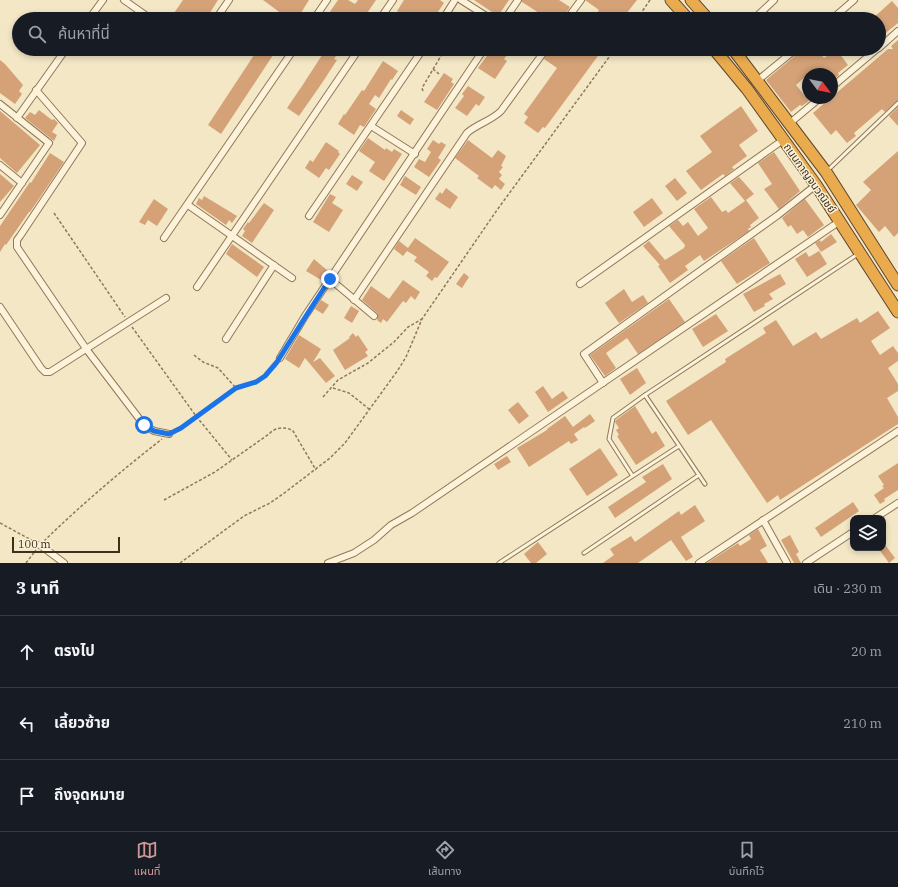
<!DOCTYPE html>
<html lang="th">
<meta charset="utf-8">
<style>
body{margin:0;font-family:"IBM Plex Serif","Noto Sans Thai",serif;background:#242831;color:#f1f3f6}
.controls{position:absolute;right:12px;bottom:12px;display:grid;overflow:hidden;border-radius:8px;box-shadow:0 2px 6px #0003}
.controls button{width:36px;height:36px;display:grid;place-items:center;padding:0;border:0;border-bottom:1px solid #363941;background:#171b24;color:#f1f3f6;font:20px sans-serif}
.compass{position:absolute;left:802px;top:68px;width:36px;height:36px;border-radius:50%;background:#171b24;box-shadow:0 2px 6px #0003;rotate:122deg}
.scale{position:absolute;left:12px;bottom:10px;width:108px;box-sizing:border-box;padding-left:4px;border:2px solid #3f2f1e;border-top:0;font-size:11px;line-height:14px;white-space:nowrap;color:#3f2f1e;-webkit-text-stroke:3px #f9f0d6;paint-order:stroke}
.stop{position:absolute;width:12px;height:12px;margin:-9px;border:3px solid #1a73e8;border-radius:50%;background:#fff}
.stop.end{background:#1a73e8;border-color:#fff;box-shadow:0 1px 4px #0008}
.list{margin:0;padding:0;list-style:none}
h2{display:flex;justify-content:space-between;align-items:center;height:52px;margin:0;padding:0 16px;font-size:17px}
h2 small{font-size:13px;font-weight:400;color:#9ea1a6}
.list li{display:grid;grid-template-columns:26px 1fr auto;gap:12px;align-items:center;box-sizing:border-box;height:72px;padding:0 16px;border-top:1px solid #363941}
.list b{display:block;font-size:15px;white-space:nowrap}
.list em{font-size:13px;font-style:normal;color:#9ea1a6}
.icon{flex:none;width:22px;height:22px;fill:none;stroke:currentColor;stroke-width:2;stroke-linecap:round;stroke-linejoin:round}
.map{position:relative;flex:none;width:898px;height:563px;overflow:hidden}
.search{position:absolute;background:#171b24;box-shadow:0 2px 6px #0003;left:12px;right:12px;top:12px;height:44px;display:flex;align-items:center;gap:10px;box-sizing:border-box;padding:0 14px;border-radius:22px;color:#9ea1a6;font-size:15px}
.sheet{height:268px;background:#171b24}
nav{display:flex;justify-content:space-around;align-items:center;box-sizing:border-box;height:56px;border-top:1px solid #363941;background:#171b24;font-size:11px;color:#9ea1a6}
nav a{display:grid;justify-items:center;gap:2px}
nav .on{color:#cf9797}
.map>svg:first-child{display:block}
</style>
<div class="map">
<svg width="898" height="563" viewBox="0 0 898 563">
<rect width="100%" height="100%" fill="#f3e7c5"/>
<g fill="#d5a277">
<path d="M183 0H218L206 19H170Z"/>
<path d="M263 0H309L299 16 296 14 293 19H279L282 14Z"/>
<path d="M338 0H348L355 4 358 0H376L363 19H325Z"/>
<path d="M404 0H440L444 3 433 19H409L397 11Z"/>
<path d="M474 0H509L498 16Z"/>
<path d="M522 0H559L570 7 562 19H535L539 13 522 2Z"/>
<path d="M585 0H637L622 19H593L599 10Z"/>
<path d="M892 1 898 8V23L882 36 879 33V19H872Z"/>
<path d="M898 40V100L885 112 882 109 854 133 856 136 847 143 836 130 831 135 813 113 888 49H893L891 46Z"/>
<path d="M258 49H277L221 134 208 125Z"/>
<path d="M326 49H341L334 59 337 60 322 83 299 116 287 108 302 86Z"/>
<path d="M492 49H511L504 59 507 61 495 79 478 68Z"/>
<path d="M550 49H603L545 128 543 127 538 133 524 123 528 117 524 114 557 68 544 59Z"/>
<path d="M803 49H817L824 58 836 49 848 65 838 73 839 75 834 79 832 74H814L812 72 808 74 796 85 809 101 802 106 800 105 791 112 766 80Z"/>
<path d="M0 60 5 64 23 85 19 91 22 94 15 104 0 93Z"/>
<path d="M383 61 398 71 392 80 391 79 379 98 375 95 369 104 376 109 364 127 360 125 354 135 338 124 344 114 345 115 362 90 364 91Z"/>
<path d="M444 73 453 79 451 82 454 84 437 110 424 102Z"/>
<path d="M468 86 485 97 479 106 476 104 467 116 455 108 464 96 462 94Z"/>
<path d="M741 106 758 131 739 145 747 156 732 167 734 169 725 176 723 174 701 190 686 171 712 152 700 136Z"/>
<path d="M898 107V126L889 116Z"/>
<path d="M39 110 52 120 54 119 58 123 52 132 57 135 54 141 25 118 30 112 35 115Z"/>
<path d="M401 110 414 119 410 125 397 116Z"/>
<path d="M0 111 40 145 17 173 0 158Z"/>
<path d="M368 138 385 150 386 148 392 152 394 149 402 154 384 181 369 171 375 162 359 151Z"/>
<path d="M433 140 439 144 441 142 446 145 438 158 441 160 429 177 414 167 419 159 425 162 431 152 427 149Z"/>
<path d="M468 140 492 158 498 150 506 156 501 166 503 167 499 172 502 175 499 179 505 184 501 190 495 185 492 189 477 178 479 176 455 158Z"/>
<path d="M326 142 339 151 338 152 340 154 329 170 326 168 319 178 305 168 310 160 313 162Z"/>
<path d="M898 151V233L894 237 885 226 879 232 856 205 871 190 863 182Z"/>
<path d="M774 152 800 191 779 209 764 189 772 184 758 163Z"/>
<path d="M50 153 64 162 30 212H29L6 245 5 244 0 252V226L30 182 31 183Z"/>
<path d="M0 174 14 186 0 202Z"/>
<path d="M352 175 363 182 357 191 346 184Z"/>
<path d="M405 176 421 187 416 195 400 185Z"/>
<path d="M739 177 754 194 746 200 759 218 750 225 751 227 748 229 749 231 704 261 700 255 685 266 688 270 670 283 658 266 660 265 643 246 649 241 665 260 684 248 685 245 669 226 678 220 683 226 688 222 698 236 708 228 694 209 711 197 722 212 726 210 728 213 745 201 730 183Z"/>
<path d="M675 178 687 193 677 201 665 186Z"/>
<path d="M446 188 458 197 450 209 435 199 440 192 442 194Z"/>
<path d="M330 194 336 197 332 203 343 210 329 232 313 222Z"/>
<path d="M204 196 237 216 232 223 229 220 226 225 196 204 199 198 202 200Z"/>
<path d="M652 198 663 213 644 227 633 212Z"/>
<path d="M154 199 168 209 157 226 148 220 145 225 139 222Z"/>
<path d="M805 199 824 225 808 237 803 230 797 234 791 225 788 227 782 218Z"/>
<path d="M264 203 274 210 252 243 242 236 245 231 243 229 248 222 249 223Z"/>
<path d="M831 234 837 242 821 252 815 243 820 240 821 242Z"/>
<path d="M415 238 449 262 437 278 435 277 432 281 426 276 429 272 414 261 417 257 407 251 403 256 394 249 399 241 408 248Z"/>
<path d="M754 238 770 263 737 284 721 261Z"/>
<path d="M232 244 264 267 257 277 226 254Z"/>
<path d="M819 251 827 264 807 277 795 259 806 252 809 257Z"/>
<path d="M314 259 329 272 323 281 306 271Z"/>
<path d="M464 273 469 277 462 288 456 284Z"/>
<path d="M780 274 786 284 769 294 773 299 764 304 765 306 754 312 743 294Z"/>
<path d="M403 280 420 292 415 300 411 296 406 303 403 301 387 322 383 319 381 323 377 320 378 316 377 313 362 300 371 286 389 299Z"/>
<path d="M624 289 632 302 643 295 648 303 619 323 605 303Z"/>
<path d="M669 299 685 322 638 354 627 338 606 353 616 368 605 376 590 355Z"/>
<path d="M321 300 329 305 323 314 315 309Z"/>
<path d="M351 306 359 311 352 323 344 318Z"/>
<path d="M878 311 890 328 871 341 880 355 893 346 898 353V361L888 368 898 384V391L887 398 898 417V424L780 500 778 495 767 503 711 420 688 435 666 401 726 362 725 359 766 333 763 328 776 320 793 346 816 332 821 339 857 318 860 323Z"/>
<path d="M716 314 728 331 703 347 692 329Z"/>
<path d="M353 333 356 337 358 335 368 350 365 352 368 356 345 370 333 350 350 338 349 337Z"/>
<path d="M299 335 321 349 313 362 320 358 335 376 326 383 305 358 299 368 285 359Z"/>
<path d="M637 368 646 383 630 395 620 379Z"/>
<path d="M543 386 552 399 563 391 568 398 548 412 535 392Z"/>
<path d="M518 402 529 416 519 424 508 410Z"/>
<path d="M635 406 652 434 656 431 665 446 636 465 617 436 619 435 616 430 619 428 615 422 616 420Z"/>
<path d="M590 414 595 421 585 428 584 427 574 434 578 440 571 444 569 441 529 467 517 448 547 430V429L565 416 573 427Z"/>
<path d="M600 448 618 475 587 496 569 469Z"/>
<path d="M507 456 511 462 498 470 494 464Z"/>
<path d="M898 463V490L884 499 885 501 880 504 874 495 884 488 882 486 884 485 878 476Z"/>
<path d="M663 464 672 479 615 518 608 507 646 482 642 477Z"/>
<path d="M853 502 859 511 821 537 815 528Z"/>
<path d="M695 505 705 521 681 537 693 557 686 561 671 540 638 563H603L614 555 610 549 631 536 635 542 679 511 681 515Z"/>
<path d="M758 529 767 546 760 550 768 563H707L738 543 740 546 751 539 749 535Z"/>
<path d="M790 535 799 552 796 554 801 563H794L781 540Z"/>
<path d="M538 542 547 554 536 563H531L524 554Z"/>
<path d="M883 542 895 558 889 563 878 548H883Z"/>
</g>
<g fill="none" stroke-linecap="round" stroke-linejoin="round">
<defs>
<g id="lane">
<path d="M827 171 898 103"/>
<path d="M645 395 705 484"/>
<path d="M632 475 609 439 613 418 645 395 858 254"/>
<path d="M584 553 699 475"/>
<path d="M499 563 679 446"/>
</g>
<g id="street">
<path d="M124 0 151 19"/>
<path d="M461 0 491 19"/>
<path d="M89 19 103 0"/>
<path d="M216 19 229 0"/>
<path d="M314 19 327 0"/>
<path d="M380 19 393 0"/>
<path d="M443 19 455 0"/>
<path d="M505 19 518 0"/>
<path d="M567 19 581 0"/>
<path d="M754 19 774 0"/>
<path d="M832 19 854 0"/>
<path d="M879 48 898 31"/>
<path d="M757 81 796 49"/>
<path d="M832 87 877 49"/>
<path d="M36 90 82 143 20 236 17 240V247L87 350 144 425 154 431 169 434"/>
<path d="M0 104 49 143 0 215"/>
<path d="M17 118 66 49"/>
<path d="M790 123 820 98"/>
<path d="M371 126 415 154"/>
<path d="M0 165 22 183"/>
<path d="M188 205 292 278"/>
<path d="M309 216 423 49"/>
<path d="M164 238 294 49"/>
<path d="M330 279 374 316"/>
<path d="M580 284 783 140"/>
<path d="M197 287 359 49"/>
<path d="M354 300 467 133C477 124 491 121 501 111L546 49"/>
<path d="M0 307 41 368 45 372H50L166 298"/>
<path d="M226 339 274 265"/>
<path d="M280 358 305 316 484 49"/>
<path d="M603 383 584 354 778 215 816 185"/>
<path d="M875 518 898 503"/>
<path d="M763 520 787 563"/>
<path d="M40 545 64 563"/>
<path d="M328 563 354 553 374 540 391 525 412 513 840 221"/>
<path d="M699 563 898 431"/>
<path d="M806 563 853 532"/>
</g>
<g id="highway">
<path d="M671 0 688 19"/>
<path d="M691 0 708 19"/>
<path d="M714 49 747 89 816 185 898 312"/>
<path d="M733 49 826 172 898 285"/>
</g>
</defs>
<use href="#lane" stroke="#907859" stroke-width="5"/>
<use href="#street" stroke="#907859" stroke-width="8"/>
<use href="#highway" stroke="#5e462d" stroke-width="13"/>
<g stroke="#907859" stroke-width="1.5" stroke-dasharray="3 2" stroke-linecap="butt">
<path d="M637 19 650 0"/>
<path d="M433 69 439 74"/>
<path d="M423 91 422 88 445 49"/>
<path d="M54 213 125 317"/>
<path d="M132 327 196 416 232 460"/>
<path d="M194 355 203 362 218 368 236 388"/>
<path d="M333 388 349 393 369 409"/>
<path d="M323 397 338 380 368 363 394 342 408 327 422 319"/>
<path d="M175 431 181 428 236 388 262 379 268 374 277 363"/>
<path d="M164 500 215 472 269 434C275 427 286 426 293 431L316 470"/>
<path d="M0 523 35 542"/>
<path d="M44 541C81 505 121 471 162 439"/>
<path d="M26 563 36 550"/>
<path d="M180 563 244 516 270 503 283 494 330 458 345 443 398 370 406 357 422 319 497 210 615 49"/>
</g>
<use href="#lane" stroke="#fcf3da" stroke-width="3"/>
<use href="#street" stroke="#fcf3da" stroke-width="6"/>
<use href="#highway" stroke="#eaab4e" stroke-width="11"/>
</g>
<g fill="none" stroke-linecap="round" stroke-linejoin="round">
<path stroke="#1a73e8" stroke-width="5" d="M144 425 154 431 169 434 181 428 236 388 256 382 265 376 277 362 306 316 330 279"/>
</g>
<g text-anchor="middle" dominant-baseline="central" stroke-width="3" stroke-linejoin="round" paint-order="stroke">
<g font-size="11" fill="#3f2f1e" stroke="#f9f0d6">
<text transform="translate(810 178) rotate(55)">ถนนกาญจนวณิชย์</text>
</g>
</g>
</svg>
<div class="controls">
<button><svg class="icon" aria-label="layers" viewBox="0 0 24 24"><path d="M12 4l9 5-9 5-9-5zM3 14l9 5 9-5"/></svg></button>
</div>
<svg class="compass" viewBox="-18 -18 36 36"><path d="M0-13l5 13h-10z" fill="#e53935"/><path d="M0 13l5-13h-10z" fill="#9ea1a6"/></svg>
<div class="scale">100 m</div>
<div class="stop" style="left:144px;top:425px"></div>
<div class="stop end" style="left:330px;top:279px"></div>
<div class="search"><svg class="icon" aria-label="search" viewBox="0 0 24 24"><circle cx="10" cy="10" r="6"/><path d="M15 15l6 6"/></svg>ค้นหาที่นี่</div>
</div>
<section class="sheet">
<h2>3 นาที<small>เดิน · 230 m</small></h2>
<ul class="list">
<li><svg class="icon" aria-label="ahead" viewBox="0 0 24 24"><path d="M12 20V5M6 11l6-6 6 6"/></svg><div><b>ตรงไป</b></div><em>20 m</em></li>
<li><svg class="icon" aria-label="left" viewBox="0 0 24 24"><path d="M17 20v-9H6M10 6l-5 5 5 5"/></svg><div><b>เลี้ยวซ้าย</b></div><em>210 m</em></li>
<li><svg class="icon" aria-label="arrive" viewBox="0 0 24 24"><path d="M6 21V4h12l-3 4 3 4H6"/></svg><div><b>ถึงจุดหมาย</b></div></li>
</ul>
</section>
<nav>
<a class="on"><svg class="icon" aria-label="map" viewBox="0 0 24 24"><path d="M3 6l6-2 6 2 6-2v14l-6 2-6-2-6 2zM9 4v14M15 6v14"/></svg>แผนที่</a>
<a><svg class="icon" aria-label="directions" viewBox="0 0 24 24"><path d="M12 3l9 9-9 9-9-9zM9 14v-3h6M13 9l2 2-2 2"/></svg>เส้นทาง</a>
<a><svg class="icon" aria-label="saved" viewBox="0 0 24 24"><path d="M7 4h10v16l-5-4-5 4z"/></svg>บันทึกไว้</a>
</nav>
